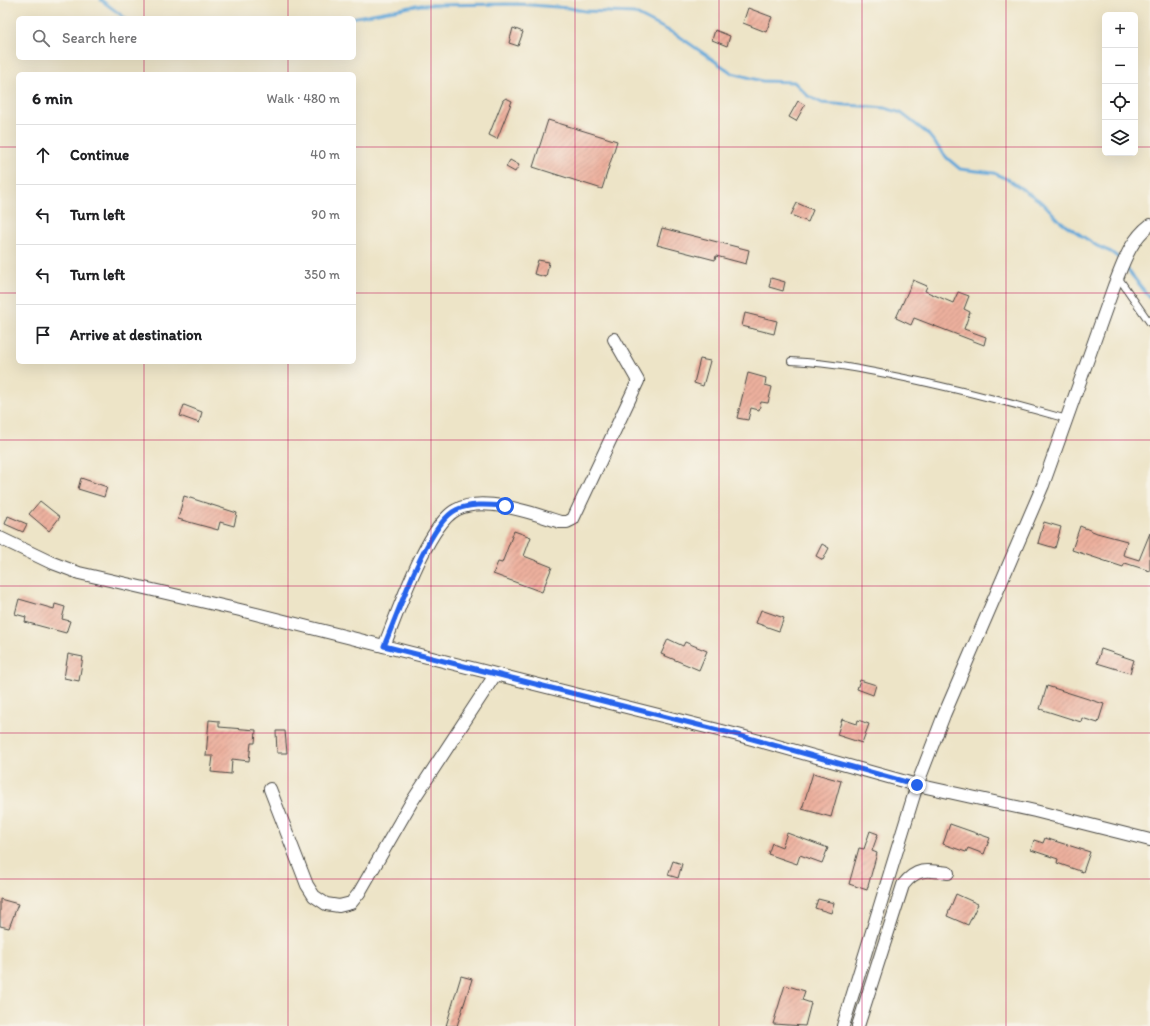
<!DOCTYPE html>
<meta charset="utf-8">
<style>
body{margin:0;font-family:Itim,sans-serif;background:#f2f2f2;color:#202124}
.controls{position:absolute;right:12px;top:12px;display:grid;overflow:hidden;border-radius:6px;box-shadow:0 4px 16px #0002}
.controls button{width:36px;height:36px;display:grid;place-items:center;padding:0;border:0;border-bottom:1px solid #e0e0e0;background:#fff;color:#202124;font:20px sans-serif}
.stop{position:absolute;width:12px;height:12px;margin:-9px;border:3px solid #2563eb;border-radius:50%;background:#fff}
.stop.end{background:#2563eb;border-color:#fff;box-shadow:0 1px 4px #0008}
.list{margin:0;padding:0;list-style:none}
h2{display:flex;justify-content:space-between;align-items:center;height:52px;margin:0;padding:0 16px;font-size:17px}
h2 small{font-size:13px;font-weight:400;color:#757577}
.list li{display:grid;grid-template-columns:26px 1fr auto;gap:12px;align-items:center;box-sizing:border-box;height:60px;padding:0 16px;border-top:1px solid #e0e0e0}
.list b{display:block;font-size:15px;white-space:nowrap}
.list em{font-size:13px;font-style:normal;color:#757577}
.icon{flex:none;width:22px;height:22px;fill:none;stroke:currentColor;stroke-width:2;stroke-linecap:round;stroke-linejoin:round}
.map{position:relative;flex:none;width:1150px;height:1026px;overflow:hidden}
.search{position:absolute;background:#fff;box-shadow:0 4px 16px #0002;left:16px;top:16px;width:340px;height:44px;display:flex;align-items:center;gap:10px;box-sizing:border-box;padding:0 14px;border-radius:6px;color:#757577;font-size:15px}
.panel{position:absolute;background:#fff;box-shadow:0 4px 16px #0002;left:16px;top:72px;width:340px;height:292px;border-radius:6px}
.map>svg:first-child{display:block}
</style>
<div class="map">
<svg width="1150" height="1026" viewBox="0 0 1150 1026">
<defs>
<pattern id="building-hatch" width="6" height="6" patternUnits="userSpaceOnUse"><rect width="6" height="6" fill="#edb09e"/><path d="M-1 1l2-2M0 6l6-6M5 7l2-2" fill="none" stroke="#c08f81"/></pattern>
</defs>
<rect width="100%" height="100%" fill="#f7f3e8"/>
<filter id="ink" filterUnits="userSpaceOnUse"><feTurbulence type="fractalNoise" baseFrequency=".025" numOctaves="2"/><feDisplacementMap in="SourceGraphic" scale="8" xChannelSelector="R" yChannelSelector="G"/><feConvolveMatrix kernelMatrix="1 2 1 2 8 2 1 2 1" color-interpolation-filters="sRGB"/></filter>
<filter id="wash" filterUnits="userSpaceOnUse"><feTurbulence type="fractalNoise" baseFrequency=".012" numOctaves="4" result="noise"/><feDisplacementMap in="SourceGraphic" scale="16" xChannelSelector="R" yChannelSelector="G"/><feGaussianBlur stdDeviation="0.9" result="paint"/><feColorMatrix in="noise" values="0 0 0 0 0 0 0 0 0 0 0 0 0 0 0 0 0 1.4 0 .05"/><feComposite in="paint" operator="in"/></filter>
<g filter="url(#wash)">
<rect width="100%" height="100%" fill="#ede4c7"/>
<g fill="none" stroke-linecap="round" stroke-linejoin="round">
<g stroke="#64a7d9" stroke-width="3">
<path d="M101 0 125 18"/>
<path d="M351 18 421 5 519 4 569 8 585 11 634 13 677 35 732 73 762 81 794 82 808 96 822 103 885 108 901 113 927 133 947 158 960 169 994 173 1009 180 1043 203 1060 221 1097 246 1111 252 1120 259"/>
<path d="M1127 269 1150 298"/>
</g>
</g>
<g id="blocks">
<g fill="url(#building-hatch)">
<path d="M748 8 772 17 766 32 743 23Z"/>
<path d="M513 28 523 32 518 46 509 43Z"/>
<path d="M715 30 730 36 727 46 712 40Z"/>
<path d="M506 98 512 101 497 139 489 135 503 100Z"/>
<path d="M798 101 805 105 796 121 789 117Z"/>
<path d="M548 120 617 141 602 189 533 167Z"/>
<path d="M510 160 519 165 515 172 506 167Z"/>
<path d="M797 203 813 210 808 222 791 215Z"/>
<path d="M662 228 749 250 746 264 716 256 715 260 657 245Z"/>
<path d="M538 260 549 262 546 277 534 274Z"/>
<path d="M771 278 785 282 783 291 769 287Z"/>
<path d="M913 280 927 286 925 291 953 303 958 292 969 296 964 309 970 312 964 329 986 337 984 345 914 318 911 325 896 318Z"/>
<path d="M745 313 777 321 774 334 742 326Z"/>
<path d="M700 359 710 361 703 386 694 383Z"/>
<path d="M748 373 766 378 765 385 772 387 768 403 761 402 759 410 751 408 748 420 737 418Z"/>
<path d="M184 405 202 412 199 423 180 416Z"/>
<path d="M81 478 107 487 104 497 78 489Z"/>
<path d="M184 496 237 513 234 526 220 522 218 530 178 519Z"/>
<path d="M40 501 60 517 49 531 29 514Z"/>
<path d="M8 516 27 524 23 532 5 524Z"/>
<path d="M1044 522 1061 527 1055 548 1038 543Z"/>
<path d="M1080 526 1097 533 1127 541 1123 555 1139 560 1150 533V571L1125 563 1123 567 1072 550Z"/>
<path d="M514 531 531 537 524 556 552 567 542 592 493 574 498 562 502 563Z"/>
<path d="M822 544 829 548 823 560 816 556Z"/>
<path d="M19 599 54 609 55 604 65 607 62 619 70 621 66 633 25 622 26 617 15 614Z"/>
<path d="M761 610 784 618 779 631 756 623Z"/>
<path d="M668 639 683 646 685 642 707 651 699 670 661 654Z"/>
<path d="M1101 649 1134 660 1130 673 1097 663Z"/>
<path d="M68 654 83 657 79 681 64 678Z"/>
<path d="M860 680 876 685 873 695 857 689Z"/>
<path d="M1047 686 1104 704 1098 723 1082 718 1081 722 1040 709Z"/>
<path d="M842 719 857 724 858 720 869 724 862 743 837 735Z"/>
<path d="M209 720 219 721V727L256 730 255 743H251L249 761 232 759 231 774 211 772 213 756H206Z"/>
<path d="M276 731H285L287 753H277Z"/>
<path d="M813 773 841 781 831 817 802 809Z"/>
<path d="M950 824 990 838 984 854 968 848 966 852 943 844Z"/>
<path d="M870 831 878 834 872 851 877 853 867 890 849 884 859 848 864 849Z"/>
<path d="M787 833 828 848 822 863 800 855 797 864 768 854 772 843 782 847Z"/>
<path d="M1045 838 1090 852 1083 872 1057 863 1058 859 1031 850 1034 840 1043 843Z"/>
<path d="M673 861 682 864 678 878 668 875Z"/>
<path d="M956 894 978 904 968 925 947 916Z"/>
<path d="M0 899 18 904 9 928 0 926Z"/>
<path d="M818 899 834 903 831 913 815 908Z"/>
<path d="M461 976 472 979 457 1026H446Z"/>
<path d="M785 985 805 991 802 1000 811 1003 805 1026 773 1024Z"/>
</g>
</g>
</g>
<g filter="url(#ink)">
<use href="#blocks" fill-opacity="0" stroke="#484742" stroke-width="1"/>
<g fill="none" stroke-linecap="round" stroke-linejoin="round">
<defs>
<g id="lane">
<path d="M1118 277 1150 323"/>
<path d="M791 361C835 363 877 372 919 381 969 392 1018 405 1067 419"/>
</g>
<g id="street">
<path d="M0 538 50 562 79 573 240 610 738 735 917 785 1035 811 1150 840"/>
<path d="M384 646C397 615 427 525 456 510 483 495 532 513 560 522H567L573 519 638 381 614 339"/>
<path d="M270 789 307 885 314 896 326 904 339 906 351 903 359 893 411 803 495 675"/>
<path d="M843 1026 917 785 944 715 1043 485 1114 286C1123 264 1130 240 1150 225"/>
<path d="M858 1026 903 885C917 867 928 870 948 873"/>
</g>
</defs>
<use href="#lane" stroke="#484742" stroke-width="8"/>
<use href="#street" stroke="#484742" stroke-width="14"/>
<use href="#lane" stroke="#fff" stroke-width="6"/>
<use href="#street" stroke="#fff" stroke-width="12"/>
</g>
</g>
<g fill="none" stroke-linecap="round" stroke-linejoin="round" filter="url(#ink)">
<path stroke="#2563eb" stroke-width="5" d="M505 506C490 505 470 503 456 510 428 523 397 616 384 646L738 735 917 785"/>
</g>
<path fill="none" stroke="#c2185b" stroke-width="1" stroke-opacity="0.55" d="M144 0V18M288 0V18M431 0V1026M575 0V1026M719 0V1026M862 0V1026M1006 0V1026M144 58V74M288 58V74M0 147H18M354 147H1105M1135 147H1150M0 293H18M354 293H1150M144 362V1026M288 362V1026M0 440H1150M0 586H1150M0 733H1150M0 879H1150"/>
</svg>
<div class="controls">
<button>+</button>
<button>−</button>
<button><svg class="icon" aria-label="locate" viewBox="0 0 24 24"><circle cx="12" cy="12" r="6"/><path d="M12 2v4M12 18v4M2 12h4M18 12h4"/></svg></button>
<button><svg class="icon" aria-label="layers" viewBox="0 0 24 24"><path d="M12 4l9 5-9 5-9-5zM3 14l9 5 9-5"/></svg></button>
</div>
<div class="stop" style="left:505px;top:506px"></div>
<div class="stop end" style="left:917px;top:785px"></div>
<div class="search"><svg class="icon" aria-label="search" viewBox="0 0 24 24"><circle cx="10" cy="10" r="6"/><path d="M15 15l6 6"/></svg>Search here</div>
<section class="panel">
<h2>6 min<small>Walk · 480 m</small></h2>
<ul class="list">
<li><svg class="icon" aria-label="ahead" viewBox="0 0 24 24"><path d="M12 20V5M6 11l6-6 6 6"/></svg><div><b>Continue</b></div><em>40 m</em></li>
<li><svg class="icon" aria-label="left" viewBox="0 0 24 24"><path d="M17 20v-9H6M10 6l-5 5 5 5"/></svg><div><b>Turn left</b></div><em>90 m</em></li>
<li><svg class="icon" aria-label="left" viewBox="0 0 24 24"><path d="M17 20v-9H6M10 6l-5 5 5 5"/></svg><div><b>Turn left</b></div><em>350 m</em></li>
<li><svg class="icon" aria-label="arrive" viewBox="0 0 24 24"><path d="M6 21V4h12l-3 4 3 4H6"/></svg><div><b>Arrive at destination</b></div></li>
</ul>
</section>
</div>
